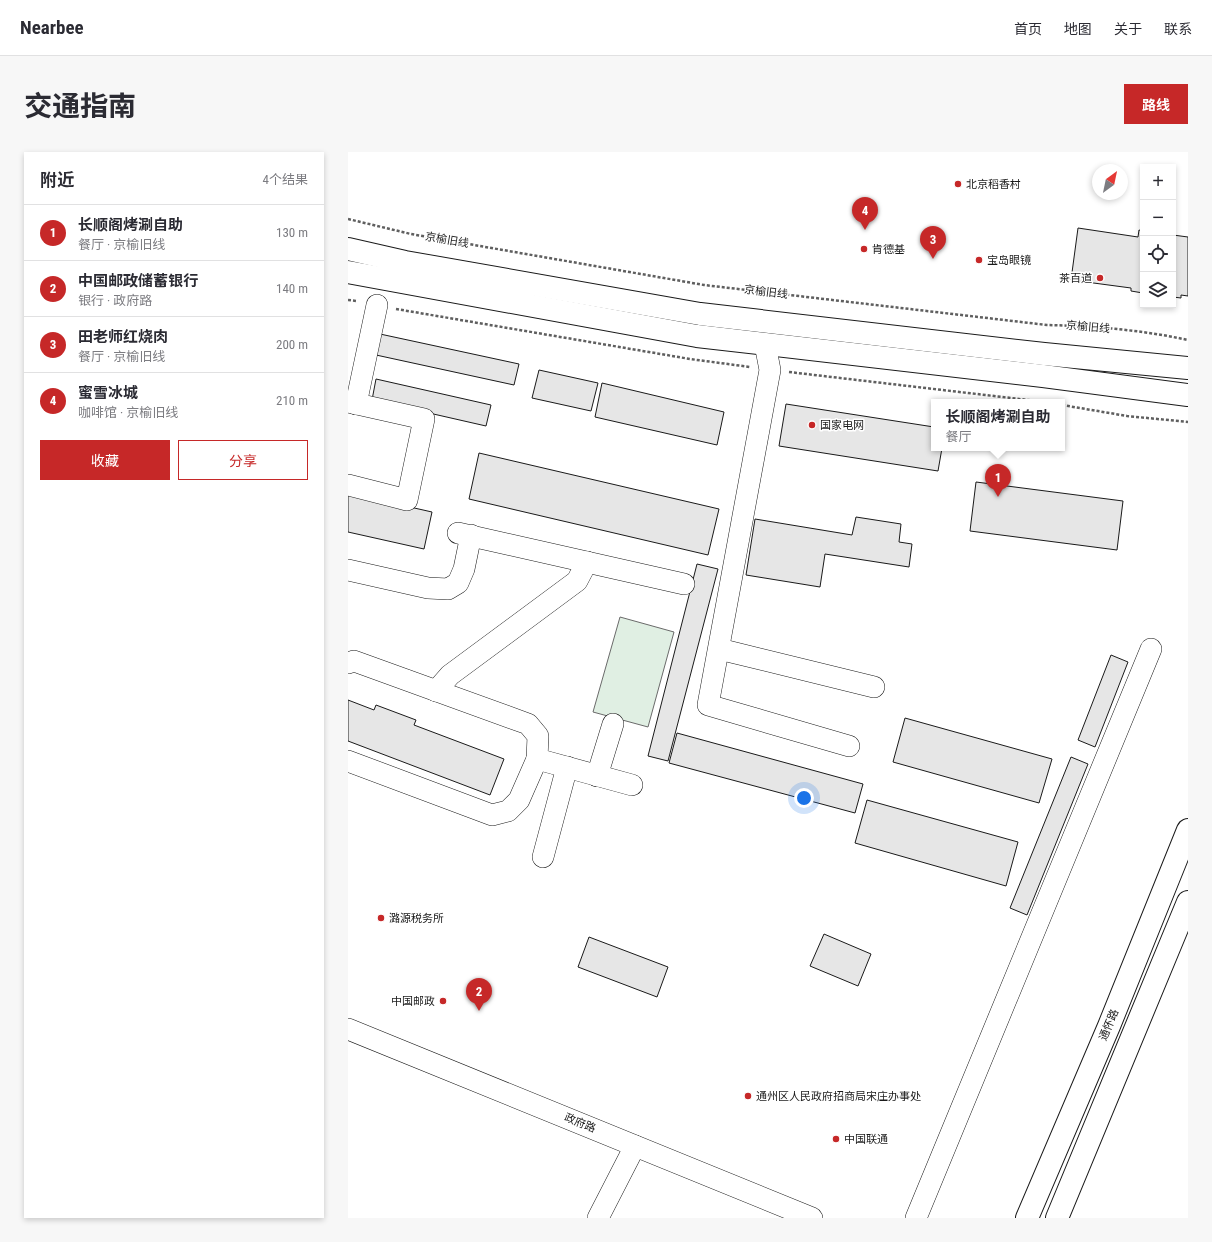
<!DOCTYPE html>
<html lang="zh">
<meta charset="utf-8">
<style>
body{margin:0;font-family:"Roboto Condensed","Noto Sans SC",sans-serif;background:#f7f7f7;color:#2b2b33}
.controls{position:absolute;right:12px;top:12px;display:grid;overflow:hidden;border-radius:0px;box-shadow:0 2px 6px #0003}
.controls button{width:36px;height:36px;display:grid;place-items:center;padding:0;border:0;border-bottom:1px solid #e1e1e2;background:#fff;color:#2b2b33;font:20px sans-serif}
.compass{position:absolute;left:744px;top:12px;width:36px;height:36px;border-radius:50%;background:#fff;box-shadow:0 2px 6px #0003;rotate:33deg}
.you{position:absolute;left:456px;top:646px;width:14px;height:14px;margin:-10px;border:3px solid #fff;border-radius:50%;background:#1a73e8;box-shadow:0 0 0 6px #1a73e833}
.badge{display:grid;place-items:center;width:26px;height:26px;border-radius:50%;background:#c62828;color:#fff;font-size:13px;font-weight:700}
.pin{position:absolute;translate:-50% -33px;filter:drop-shadow(0 1px 2px #0008)}
.pin::after{content:'';position:absolute;top:21px;width:14px;height:12px;background:inherit;clip-path:polygon(0 0,100% 0,50% 100%)}
.popup{position:absolute;left:583px;top:247px;width:134px;height:52px;box-sizing:border-box;display:grid;place-content:center;border-radius:0px;background:#fff;filter:drop-shadow(0 1px 3px #0005);font-size:13px;white-space:nowrap;color:#7c7c81}
.popup b{font-size:15px;color:#2b2b33}
.popup::after{content:'';position:absolute;left:50%;top:100%;margin-left:-8px;border:8px solid transparent;border-top-color:#fff}
.list{margin:0;padding:0;list-style:none}
h2{display:flex;justify-content:space-between;align-items:center;height:52px;margin:0;padding:0 16px;font-size:17px}
h2 small{font-size:13px;font-weight:400;color:#7c7c81}
.list li{display:grid;grid-template-columns:26px 1fr auto;gap:12px;align-items:center;box-sizing:border-box;height:56px;padding:0 16px;border-top:1px solid #e1e1e2}
.list b{display:block;font-size:15px;white-space:nowrap}
.list p{margin:0;font-size:13px;white-space:nowrap;color:#7c7c81}
.list em{font-size:13px;font-style:normal;color:#7c7c81}
.actions{display:flex;gap:8px;padding:12px 16px}
.actions a{flex:1;padding:9px 0;border:1px solid #c62828;border-radius:0px;text-align:center;font-size:14px;color:#c62828}
.actions .main{background:#c62828;color:#fff}
.icon{flex:none;width:22px;height:22px;fill:none;stroke:currentColor;stroke-width:2;stroke-linecap:round;stroke-linejoin:round}
.map{position:relative;flex:none;width:840px;height:1066px;overflow:hidden;border-radius:0px}
header{display:flex;align-items:center;gap:24px;box-sizing:border-box;height:56px;padding:0 20px;background:#fff;border-bottom:1px solid #e1e1e2}
header strong{font-size:19px}
nav{display:flex;gap:22px;margin-inline-start:auto;font-size:14px}
.intro{display:flex;align-items:center;justify-content:space-between;box-sizing:border-box;height:96px;padding:0 24px}
h1{margin:0;font-size:28px}
.button{padding:10px 18px;border-radius:0px;background:#c62828;color:#fff;font-size:14px;font-weight:700}
main{display:flex;gap:24px;padding:0 24px}
aside{flex:1;background:#fff;border-radius:0px;box-shadow:0 2px 6px #0003}
.map>svg:first-child{display:block}
</style>
<header>
<strong>Nearbee</strong>
<nav><a>首页</a><a>地图</a><a>关于</a><a>联系</a></nav>
</header>
<div class="intro"><h1>交通指南</h1><a class="button">路线</a></div>
<main>
<aside>
<h2>附近<small>4个结果</small></h2>
<ul class="list">
<li><span class="badge">1</span><div><b>长顺阁烤涮自助</b><p>餐厅 · 京榆旧线</p></div><em>130 m</em></li>
<li><span class="badge">2</span><div><b>中国邮政储蓄银行</b><p>银行 · 政府路</p></div><em>140 m</em></li>
<li><span class="badge">3</span><div><b>田老师红烧肉</b><p>餐厅 · 京榆旧线</p></div><em>200 m</em></li>
<li><span class="badge">4</span><div><b>蜜雪冰城</b><p>咖啡馆 · 京榆旧线</p></div><em>210 m</em></li>
</ul>
<div class="actions"><a class="main">收藏</a><a>分享</a></div>
</aside>
<div class="map">
<svg width="840" height="1066" viewBox="0 0 840 1066">
<rect width="100%" height="100%" fill="#fff"/>
<path fill="#e0efe3" stroke="#6a6a6a" d="M272 465 326 480 300 575 245 560Z"/>
<g fill="#e6e6e6" stroke="#1a1a1a">
<path d="M730 76 790 85 791 78 795 79V141L783 139V136L723 128Z"/>
<path d="M825 83 840 85V144L833 143V146L825 145Z"/>
<path d="M32 182 171 212 166 233 28 203Z"/>
<path d="M191 218 250 231 243 259 184 246Z"/>
<path d="M28 227 143 253 138 274 24 248Z"/>
<path d="M254 231 376 260 369 293 247 265Z"/>
<path d="M438 252 586 275V296H594L590 319 431 294Z"/>
<path d="M131 301 371 357 360 403 121 347Z"/>
<path d="M628 330 775 349 769 398 622 379Z"/>
<path d="M0 341 84 360 76 397 0 380Z"/>
<path d="M508 365 553 372 551 390 564 392 561 415 477 402 472 435 398 423 407 367 504 383Z"/>
<path d="M349 412 370 417 320 609 300 604Z"/>
<path d="M763 503 780 510 747 595 730 588Z"/>
<path d="M0 548 26 558 28 553 68 568 66 573 156 607 142 643 0 589Z"/>
<path d="M557 566 704 607 691 651 545 610Z"/>
<path d="M329 581 515 632 507 661 321 611Z"/>
<path d="M723 605 740 612 679 763 662 756Z"/>
<path d="M519 648 670 690 658 734 507 691Z"/>
<path d="M476 782 523 802 510 834 462 814Z"/>
<path d="M241 785 320 815 309 845 230 815Z"/>
</g>
<g fill="none" stroke-linecap="round" stroke-linejoin="round">
<defs>
<g id="minor">
<path d="M417 192 422 218 360 553 501 594"/>
<path d="M0 250 76 267 59 348 0 333"/>
<path d="M8 252 29 153"/>
<path d="M110 381 336 432"/>
<path d="M0 418 80 436 100 437 110 431 116 417 123 383"/>
<path d="M371 497 526 535"/>
<path d="M0 511 6 509 180 572 190 584 189 607 284 633"/>
<path d="M88 539 102 523 229 429 239 410"/>
<path d="M0 609 144 663 160 659 171 648 189 607"/>
<path d="M249 624 265 572"/>
<path d="M195 705 219 615"/>
<path d="M0 877 464 1066"/>
<path d="M250 1066 287 994"/>
<path d="M568 1066 803 497"/>
</g>
<g id="major">
<path d="M0 97 57 110 352 162 696 202 840 216"/>
<path d="M0 120 349 184 695 224 840 243"/>
<path d="M679 1066 761 874 840 678"/>
<path d="M709 1066 840 750"/>
</g>
</defs>
<use href="#minor" stroke="#1a1a1a" stroke-width="22"/>
<use href="#major" stroke="#1a1a1a" stroke-width="24"/>
<g stroke="#5f5f5f" stroke-width="2.5" stroke-dasharray="3 2" stroke-linecap="butt">
<path d="M0 67 63 82 356 133 699 173C746 174 794 178 840 188"/>
<path d="M0 148 9 149"/>
<path d="M48 157 342 207 402 215"/>
<path d="M441 220 697 250"/>
<path d="M714 253 779 264 840 270"/>
</g>
<use href="#minor" stroke="#fff" stroke-width="21"/>
<use href="#major" stroke="#fff" stroke-width="22"/>
</g>
<g fill="#c62828" stroke="#fff" stroke-width="1.5">
<circle cx="610" cy="32" r="4"/>
<circle cx="516" cy="97" r="4"/>
<circle cx="631" cy="108" r="4"/>
<circle cx="752" cy="126" r="4"/>
<circle cx="464" cy="273" r="4"/>
<circle cx="33" cy="766" r="4"/>
<circle cx="95" cy="849" r="4"/>
<circle cx="400" cy="944" r="4"/>
<circle cx="488" cy="987" r="4"/>
</g>
<g text-anchor="middle" dominant-baseline="central" stroke-width="3" stroke-linejoin="round" paint-order="stroke">
<g font-size="11" fill="#1a1a1a" stroke="#fff" text-anchor="start">
<text x="618" y="32">北京稻香村</text>
<text x="524" y="97">肯德基</text>
<text x="639" y="108">宝岛眼镜</text>
<text x="744" y="126" text-anchor="end">茶百道</text>
<text x="472" y="273">国家电网</text>
<text x="41" y="766">潞源税务所</text>
<text x="87" y="849" text-anchor="end">中国邮政</text>
<text x="408" y="944">通州区人民政府招商局宋庄办事处</text>
<text x="496" y="987">中国联通</text>
</g>
<g font-size="11" fill="#1a1a1a" stroke="#fff">
<text transform="translate(99 88) rotate(10)">京榆旧线</text>
<text transform="translate(418 140) rotate(7)">京榆旧线</text>
<text transform="translate(740 175) rotate(5)">京榆旧线</text>
<text transform="translate(761 873) rotate(-67)">通怀路</text>
<text transform="translate(232 971) rotate(22)">政府路</text>
</g>
</g>
</svg>
<div class="controls">
<button>+</button>
<button>−</button>
<button><svg class="icon" aria-label="locate" viewBox="0 0 24 24"><circle cx="12" cy="12" r="6"/><path d="M12 2v4M12 18v4M2 12h4M18 12h4"/></svg></button>
<button><svg class="icon" aria-label="layers" viewBox="0 0 24 24"><path d="M12 4l9 5-9 5-9-5zM3 14l9 5 9-5"/></svg></button>
</div>
<svg class="compass" viewBox="-18 -18 36 36"><path d="M0-13l5 13h-10z" fill="#e53935"/><path d="M0 13l5-13h-10z" fill="#7c7c81"/></svg>
<div class="you"></div>
<div class="pin badge" style="left:650px;top:345px">1</div>
<div class="popup"><b>长顺阁烤涮自助</b>餐厅</div>
<div class="pin badge" style="left:131px;top:859px">2</div>
<div class="pin badge" style="left:585px;top:107px">3</div>
<div class="pin badge" style="left:517px;top:78px">4</div>
</div>
</main>
